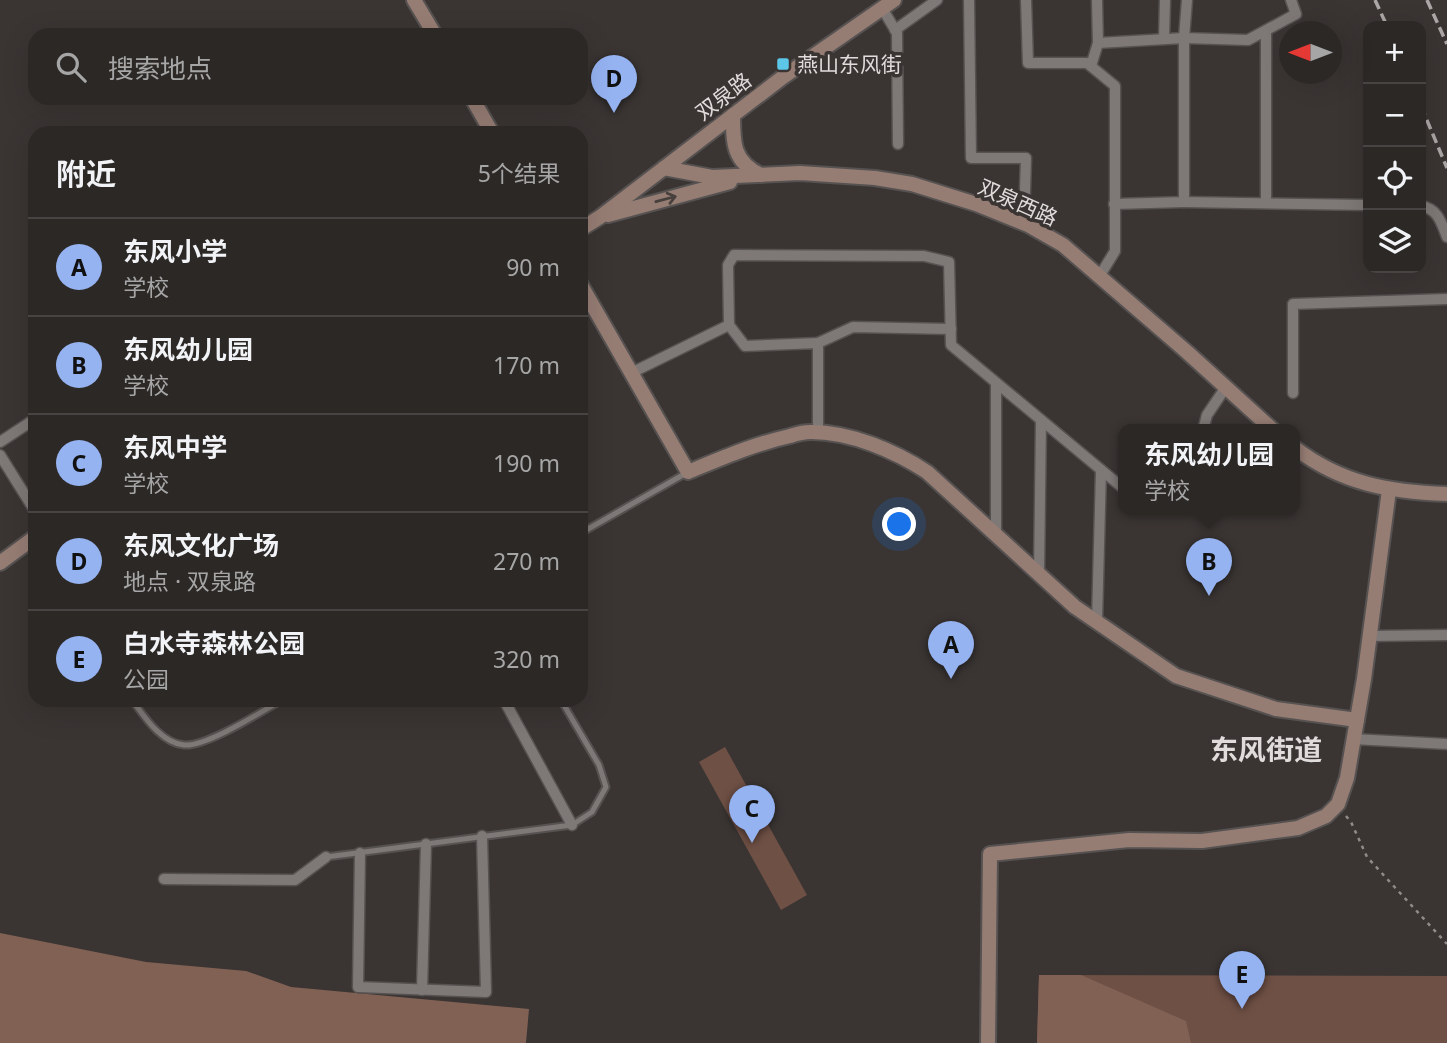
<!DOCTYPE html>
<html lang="zh">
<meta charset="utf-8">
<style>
body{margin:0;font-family:"Noto Sans","Noto Sans SC",sans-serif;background:#34302e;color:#f1f3f6}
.controls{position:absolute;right:21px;top:21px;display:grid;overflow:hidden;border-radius:14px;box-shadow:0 7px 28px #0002}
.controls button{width:63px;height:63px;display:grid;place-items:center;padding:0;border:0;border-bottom:2px solid #484443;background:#2c2826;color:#f1f3f6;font:35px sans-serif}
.compass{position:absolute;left:1279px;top:21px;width:63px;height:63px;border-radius:50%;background:#2c2826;box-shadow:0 7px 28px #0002;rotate:270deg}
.you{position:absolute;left:900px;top:525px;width:24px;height:24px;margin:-18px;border:5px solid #fff;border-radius:50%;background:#1a73e8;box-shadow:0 0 0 10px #1a73e833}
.badge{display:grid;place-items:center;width:46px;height:46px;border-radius:50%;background:#95b2f1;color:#111;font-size:23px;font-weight:700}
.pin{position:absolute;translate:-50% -58px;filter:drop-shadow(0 2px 4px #0008)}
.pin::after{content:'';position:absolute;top:37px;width:24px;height:21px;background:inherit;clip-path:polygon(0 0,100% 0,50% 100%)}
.popup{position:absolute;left:1118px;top:424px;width:182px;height:91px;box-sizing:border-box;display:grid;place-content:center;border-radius:14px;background:#2c2826;filter:drop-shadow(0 2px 5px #0005);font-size:23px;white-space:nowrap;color:#a6a6a7}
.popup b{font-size:26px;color:#f1f3f6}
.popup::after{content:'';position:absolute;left:50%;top:100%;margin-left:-14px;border:14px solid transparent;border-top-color:#2c2826}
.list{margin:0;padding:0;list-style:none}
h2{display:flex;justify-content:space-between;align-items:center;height:91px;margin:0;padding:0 28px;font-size:30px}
h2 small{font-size:23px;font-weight:400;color:#a6a6a7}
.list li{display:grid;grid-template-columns:46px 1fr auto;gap:21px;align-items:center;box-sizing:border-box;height:98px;padding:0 28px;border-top:2px solid #484443}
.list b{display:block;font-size:26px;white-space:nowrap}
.list p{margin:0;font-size:23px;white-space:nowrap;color:#a6a6a7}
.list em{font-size:23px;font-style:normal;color:#a6a6a7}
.icon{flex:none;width:38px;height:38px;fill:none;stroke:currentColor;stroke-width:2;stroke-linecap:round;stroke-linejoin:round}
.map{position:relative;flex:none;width:1447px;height:1043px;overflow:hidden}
.search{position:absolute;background:#2c2826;box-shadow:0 7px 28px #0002;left:28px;top:28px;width:560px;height:77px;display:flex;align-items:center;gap:18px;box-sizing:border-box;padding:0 24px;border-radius:21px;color:#a6a6a7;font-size:26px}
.panel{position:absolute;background:#2c2826;box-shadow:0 7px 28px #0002;left:28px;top:126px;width:560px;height:581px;border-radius:21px}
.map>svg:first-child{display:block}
</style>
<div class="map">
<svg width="1447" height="1043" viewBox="0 0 1447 1043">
<rect width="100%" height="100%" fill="#3a3533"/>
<g fill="#6f5045">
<path d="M725 747 807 895 781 910 699 762Z"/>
<path d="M1039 975 1447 976V1043H1037Z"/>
</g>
<g fill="#826155">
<path d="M0 933 146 962 246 971 291 987 529 1009 526 1043H0Z"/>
<path d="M1039 975H1081L1186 1021 1191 1043H1037Z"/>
</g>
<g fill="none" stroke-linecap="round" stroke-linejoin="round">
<defs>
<g id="lane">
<path d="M581 533 688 472"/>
<path d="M132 700C144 716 161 743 184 745 206 747 261 712 282 700"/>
<path d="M326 857 572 825 592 812 606 787 599 765 561 700"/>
</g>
<g id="street">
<path d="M969 0 971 158H1026L1024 223"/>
<path d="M1026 0 1028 63H1087L1115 86V251L1099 277"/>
<path d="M1187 0 1184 38 1248 40 1296 14 1291 0"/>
<path d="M882 8 897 33 898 144"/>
<path d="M895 30 937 0"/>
<path d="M1266 31V203"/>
<path d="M1164 39 1165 0"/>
<path d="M1098 43 1184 38V202L1114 204"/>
<path d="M1091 66 1098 43 1097 0"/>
<path d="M1184 202 1368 205"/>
<path d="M1421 206C1438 209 1441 222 1447 237"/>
<path d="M729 325 745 346 818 343V433"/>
<path d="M818 343 853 327 951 329"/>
<path d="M631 373 729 325 728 265 734 255 924 256 949 262 951 345 1123 488"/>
<path d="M996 383V536"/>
<path d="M1293 393V304L1447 299"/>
<path d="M1203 430 1207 415 1226 387"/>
<path d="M0 442 35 419"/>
<path d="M0 455 35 511"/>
<path d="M1039 574 1041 420"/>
<path d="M1097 621 1101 470"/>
<path d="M1370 636 1447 635"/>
<path d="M504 700 572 825"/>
<path d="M1353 739 1447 744"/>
<path d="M360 853 358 987 486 992 482 836"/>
<path d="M164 879 295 880 326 857"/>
<path d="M422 990 426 844"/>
</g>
<g id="secondary">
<path d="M414 0 435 35"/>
<path d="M472 98 492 133"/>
<path d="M733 115C733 143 733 162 761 175"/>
<path d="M664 168 712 177 800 173 875 178 912 184 976 204 1028 225 1063 245 1187 352 1273 430"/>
<path d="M608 215 730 182"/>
<path d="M581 229 600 217 783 77 894 0"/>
<path d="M581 285 688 472C722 458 754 444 790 436 796 434 804 432 811 432 851 432 895 451 927 472L1075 607 1176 676 1276 709 1357 720"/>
<path d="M1295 448C1342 484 1390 492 1447 494"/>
<path d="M0 563 35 537"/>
<path d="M988 1043 990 854 1129 840 1202 841 1298 828 1326 816 1338 804 1347 778 1364 679 1389 490"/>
</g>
</defs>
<use href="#lane" stroke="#565251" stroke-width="9"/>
<use href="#street" stroke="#565251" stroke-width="13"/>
<use href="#secondary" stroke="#565251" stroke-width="18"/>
<path stroke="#908c8a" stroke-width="2.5" stroke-dasharray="3.5 5" stroke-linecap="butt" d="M1346 816 1351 822 1367 857 1447 944"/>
<use href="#lane" stroke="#7e7876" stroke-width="5"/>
<use href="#street" stroke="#7e7876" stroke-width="10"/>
<use href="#secondary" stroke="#967d74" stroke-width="14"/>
<g stroke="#aba7a6" stroke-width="3.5" stroke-dasharray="10 5" stroke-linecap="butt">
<path d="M1375 0 1387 26"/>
<path d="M1427 0 1447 44"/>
<path d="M1421 106 1447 168"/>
</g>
</g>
<defs><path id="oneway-shaft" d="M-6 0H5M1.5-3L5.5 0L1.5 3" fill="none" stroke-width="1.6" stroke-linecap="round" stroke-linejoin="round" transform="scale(1.75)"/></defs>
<use stroke="#48403d" href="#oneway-shaft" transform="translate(666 199) rotate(-15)"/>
<rect fill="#5cc7e8" stroke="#3a3533" stroke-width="2.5" x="776" y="57" width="14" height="14" rx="3.5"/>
<g text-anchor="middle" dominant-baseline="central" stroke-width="7" stroke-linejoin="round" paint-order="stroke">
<g font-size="21" fill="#dfdcdb" stroke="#3a3533" text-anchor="start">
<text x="797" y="64">燕山东风街</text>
</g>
<g font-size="21" fill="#dfdcdb" stroke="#3a3533">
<text transform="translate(723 96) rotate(-37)">双泉路</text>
<text transform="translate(1018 202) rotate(24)">双泉西路</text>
</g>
<g font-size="28" font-weight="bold" fill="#dfdcdb" stroke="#3a3533">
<text x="1266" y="749">东风街道</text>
</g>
</g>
</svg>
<div class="controls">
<button>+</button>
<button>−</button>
<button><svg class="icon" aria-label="locate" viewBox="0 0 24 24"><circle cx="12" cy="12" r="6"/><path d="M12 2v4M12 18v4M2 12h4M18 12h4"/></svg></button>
<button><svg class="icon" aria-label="layers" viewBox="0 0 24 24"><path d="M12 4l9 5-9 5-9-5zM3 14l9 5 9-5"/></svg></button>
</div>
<svg class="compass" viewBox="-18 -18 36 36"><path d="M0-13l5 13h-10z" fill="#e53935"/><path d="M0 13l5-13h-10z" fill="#a6a6a7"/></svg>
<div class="you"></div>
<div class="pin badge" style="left:951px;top:679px">A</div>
<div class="pin badge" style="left:1209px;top:596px">B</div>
<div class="popup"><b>东风幼儿园</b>学校</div>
<div class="pin badge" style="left:752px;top:843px">C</div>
<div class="pin badge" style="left:614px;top:113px">D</div>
<div class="pin badge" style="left:1242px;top:1009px">E</div>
<div class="search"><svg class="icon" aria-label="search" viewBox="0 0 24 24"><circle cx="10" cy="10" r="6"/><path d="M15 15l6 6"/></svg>搜索地点</div>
<section class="panel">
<h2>附近<small>5个结果</small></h2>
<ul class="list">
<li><span class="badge">A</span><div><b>东风小学</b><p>学校</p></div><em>90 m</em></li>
<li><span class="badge">B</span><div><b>东风幼儿园</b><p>学校</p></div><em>170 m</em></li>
<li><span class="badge">C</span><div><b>东风中学</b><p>学校</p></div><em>190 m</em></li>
<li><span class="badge">D</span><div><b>东风文化广场</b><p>地点 · 双泉路</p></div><em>270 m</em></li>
<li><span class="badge">E</span><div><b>白水寺森林公园</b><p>公园</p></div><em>320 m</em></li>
</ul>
</section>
</div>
